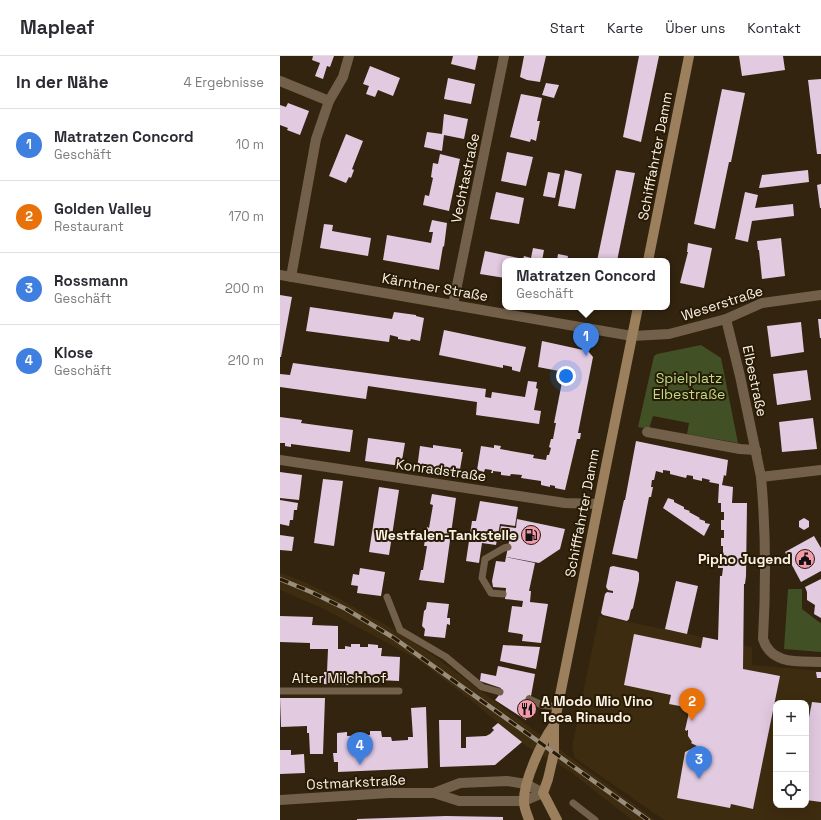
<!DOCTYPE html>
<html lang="de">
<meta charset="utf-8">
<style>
body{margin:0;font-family:"Space Grotesk",sans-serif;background:#f2f2f3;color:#2b2b33}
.controls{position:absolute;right:12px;bottom:12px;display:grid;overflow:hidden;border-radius:8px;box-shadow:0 4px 16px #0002}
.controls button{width:36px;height:36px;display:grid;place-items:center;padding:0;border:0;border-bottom:1px solid #e1e1e2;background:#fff;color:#2b2b33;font:20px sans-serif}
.you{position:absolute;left:286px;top:320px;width:14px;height:14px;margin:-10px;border:3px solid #fff;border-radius:50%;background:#1a73e8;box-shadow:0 0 0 6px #1a73e833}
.badge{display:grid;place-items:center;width:26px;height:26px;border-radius:50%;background:#111827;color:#fff;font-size:13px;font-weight:700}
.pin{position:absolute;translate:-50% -33px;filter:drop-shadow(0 1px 2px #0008)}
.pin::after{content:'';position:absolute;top:21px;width:14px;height:12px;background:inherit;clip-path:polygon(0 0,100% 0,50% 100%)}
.popup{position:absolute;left:222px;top:202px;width:168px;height:52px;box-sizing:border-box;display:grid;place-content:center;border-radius:8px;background:#fff;filter:drop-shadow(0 1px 3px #0005);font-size:13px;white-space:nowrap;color:#7c7c81}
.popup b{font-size:15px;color:#2b2b33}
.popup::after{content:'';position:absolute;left:50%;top:100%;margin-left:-8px;border:8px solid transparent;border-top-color:#fff}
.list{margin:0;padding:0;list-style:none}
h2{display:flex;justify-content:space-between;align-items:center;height:52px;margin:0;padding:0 16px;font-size:17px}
h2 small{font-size:13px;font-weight:400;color:#7c7c81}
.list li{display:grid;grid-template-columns:26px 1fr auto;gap:12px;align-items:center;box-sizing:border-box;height:72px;padding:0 16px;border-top:1px solid #e1e1e2}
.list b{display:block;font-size:15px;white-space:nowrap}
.list p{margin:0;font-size:13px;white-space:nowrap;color:#7c7c81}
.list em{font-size:13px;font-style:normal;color:#7c7c81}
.icon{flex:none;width:22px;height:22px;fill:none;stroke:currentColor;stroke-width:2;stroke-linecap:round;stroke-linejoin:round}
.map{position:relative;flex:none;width:541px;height:764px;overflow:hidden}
header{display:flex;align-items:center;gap:24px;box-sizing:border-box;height:56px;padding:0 20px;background:#fff;border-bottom:1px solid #e1e1e2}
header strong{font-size:19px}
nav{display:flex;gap:22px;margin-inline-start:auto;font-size:14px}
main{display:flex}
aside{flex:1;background:#fff}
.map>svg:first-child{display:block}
</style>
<header>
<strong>Mapleaf</strong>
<nav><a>Start</a><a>Karte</a><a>Über uns</a><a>Kontakt</a></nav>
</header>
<main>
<aside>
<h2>In der Nähe<small>4 Ergebnisse</small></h2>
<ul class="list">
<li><span class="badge" style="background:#3f7fe0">1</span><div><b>Matratzen Concord</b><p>Geschäft</p></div><em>10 m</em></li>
<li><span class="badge" style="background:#e8710a">2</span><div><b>Golden Valley</b><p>Restaurant</p></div><em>170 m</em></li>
<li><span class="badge" style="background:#3f7fe0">3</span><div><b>Rossmann</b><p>Geschäft</p></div><em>200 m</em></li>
<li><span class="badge" style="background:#3f7fe0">4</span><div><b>Klose</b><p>Geschäft</p></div><em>210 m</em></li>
</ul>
</aside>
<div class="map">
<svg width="541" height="764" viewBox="0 0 541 764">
<rect width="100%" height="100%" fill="#32240f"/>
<g fill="#3e2c10" fill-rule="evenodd">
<path d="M0 517 20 524 60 543 123 579 158 603 375 764H352L288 714 246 690 192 645 137 603 44 553 0 534Z"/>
<path d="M319 560 472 591V609L541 615V764H384L295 702 292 691ZM496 647H526V749H496Z"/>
</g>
<g fill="#415025">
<path d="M421 289 441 302 458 387 407 378 409 367 373 360 369 373 358 371 374 300 377 298Z"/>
<path d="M508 533H522V553L539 566 541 567V596L504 593Z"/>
</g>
<g fill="#e2cae1">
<path d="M33 0H54L50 11 47 10 43 23 35 20 40 7 32 4Z"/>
<path d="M173 0H198L195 14 171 8Z"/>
<path d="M244 0H266L260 26 247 24 240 21Z"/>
<path d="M359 0H379L361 86 343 81Z"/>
<path d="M459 0H503L505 14 462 20Z"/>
<path d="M90 10 120 22 113 40 98 34 95 41 86 38 89 30 83 28Z"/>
<path d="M168 22 195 28 191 48 164 43Z"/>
<path d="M541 23V98H537L528 24Z"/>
<path d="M266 27 279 29 274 42 262 39Z"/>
<path d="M442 33 465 37 451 106H449L435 173 414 168Z"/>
<path d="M241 38 262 42 257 65H260L256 85 251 83 250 86 230 81Z"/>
<path d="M8 47 29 55 20 79 7 74 8 72 0 69V49L6 51Z"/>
<path d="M164 58 188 63 184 83 164 79 162 95 144 91 147 76 162 78Z"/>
<path d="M66 78 83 85 72 113 74 114 71 122 69 121 66 127 49 120Z"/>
<path d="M227 96 253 101 246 130 221 125Z"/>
<path d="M160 98 180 103 169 155 143 149 145 139 149 140 153 122 151 121 153 107 158 108Z"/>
<path d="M285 114 302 118 295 153 278 150Z"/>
<path d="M336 114 355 117 337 205H317Z"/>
<path d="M528 114 529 126 479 132 482 119Z"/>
<path d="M268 116 280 118 275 142 263 140Z"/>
<path d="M541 128V152H540L537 129Z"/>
<path d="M216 136 244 142 239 168 210 163Z"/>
<path d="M465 136 478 139 473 161 475 152 513 148 514 160 472 165 468 186 455 183Z"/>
<path d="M152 164 167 167 164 191 163 190 159 214 103 204 107 179 151 187 153 176H149Z"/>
<path d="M44 168 53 169 52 175 91 182 88 200 40 192Z"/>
<path d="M501 182 505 220 482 223 479 194H478L477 185Z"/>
<path d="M408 187 432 192 424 232 400 227 408 196H407Z"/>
<path d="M253 192 264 194 262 205H225V222L200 218 205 195 243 203 244 200 251 202Z"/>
<path d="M278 198 288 200 287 205H277Z"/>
<path d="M0 239 12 241 1 301H0Z"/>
<path d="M30 251 112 263 114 256 136 259V260L144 262 140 285 131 283 130 285 118 283V281L110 279 109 286 26 275Z"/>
<path d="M314 251H328L327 254Z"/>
<path d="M538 263H541V282H540Z"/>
<path d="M521 266 524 296 491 301 487 270Z"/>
<path d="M164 274 246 291 240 316 232 314V311L223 309V312L159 299Z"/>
<path d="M262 285 308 295 313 301 298 377H301L300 383H297L285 434 275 432V430L270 429V431L261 429V425L241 422 242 419 231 418 230 420 221 419V416L213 415V417H211L212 414 205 413 204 416 197 414 201 390 214 392V389L221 390 220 393 254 399 253 402 266 404 267 399H269L271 392 269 391 271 383H273L276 367H274L284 316 258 311Z"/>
<path d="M13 307 206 333 205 341 211 342 212 336 245 341 248 325 257 326 256 332 258 333 254 354 261 355 259 368 196 359 197 346 170 342 88 330 86 343 0 331V318L10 319Z"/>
<path d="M527 314 531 344 497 349 493 318Z"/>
<path d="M0 361 22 364 21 367 73 374 70 396 11 388V391L5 390V387H0Z"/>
<path d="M533 362 537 393 502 396 499 366Z"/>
<path d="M88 382 125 387 121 410 85 405Z"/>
<path d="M356 385 448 404 446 420 444 419 442 429 453 431 452 447H467L466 520 465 528H464L463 613 500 620 473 753 451 748 450 752 397 742 405 696 417 690 411 687 412 686 408 680V674H407V675L405 674 410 652 389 648 391 639 344 629 354 578 421 592 423 581 438 584 440 520H442L443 512H438V497H443V490H441V482H444V474H441V464H444V456H441V447H438L439 428 429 426 430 424 422 422V425L413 423V420L407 419 406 422 390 418V415L383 414V417L376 415 374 424H372L371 431H373L371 441H369L357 503 332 498 344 444H345Z"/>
<path d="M153 389 181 393V396H183L179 419 137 413 140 390 153 392Z"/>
<path d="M0 416 22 419 19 444 0 442Z"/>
<path d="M43 423 63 425 54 490 34 487Z"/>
<path d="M99 431 119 434 109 499 89 496Z"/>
<path d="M152 438 176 442 164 527 139 524 141 514H143L147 490H144L147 471 149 472 153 449 150 448Z"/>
<path d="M388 442 394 444V446L404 451V453L410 455 409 456 420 462 419 463 425 465V467L430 468 424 480 383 452Z"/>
<path d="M0 444 18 447 17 454H14L13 464H10L9 470 0 468Z"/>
<path d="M200 445 238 451 235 470 220 468 216 489 202 487 199 507 186 505 192 465H196Z"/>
<path d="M524 462 529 465V471L524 474 519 471V465Z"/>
<path d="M237 463 285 473 280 493 259 507 226 501 229 486 218 485 221 470 236 472Z"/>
<path d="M0 479 14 481 12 495 0 494Z"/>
<path d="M534 480 541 492V515L521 526 505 496Z"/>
<path d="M226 501 255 507 249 535H251L250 546 268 548 261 587 242 585 243 579 241 578 228 576 232 550 242 551 243 545 225 543 226 532 213 531 212 525 216 505 225 506Z"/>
<path d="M333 510 357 515 359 517V524L353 552 351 554 349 563 347 565 323 559 321 557 325 538 327 536 333 537V535L328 534 326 531 330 511Z"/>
<path d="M80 512 105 516 101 540 77 537 78 530 71 529 73 518 79 519Z"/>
<path d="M541 523V562L534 558 535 549 527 544V536L525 531Z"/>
<path d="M396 525 418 530 407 578 385 573Z"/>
<path d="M147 546 169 548 167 562H170V569L167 568 165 582 144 580 145 573 142 570 144 555 146 553Z"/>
<path d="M0 560 33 561 32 569 58 570V593H65V590L71 591V588H80V591H88V588L98 589V592H102L101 600 120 601 119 625 99 624V618H96L95 622 86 621V618H78V621H71V629L44 628V616H47L48 593H30V587L0 586Z"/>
<path d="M223 589 260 591 256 613 220 605Z"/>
<path d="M218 610 255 618 251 640 249 639 248 646 249 647 246 664 215 644 219 639 221 632 200 625 201 617 216 620Z"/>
<path d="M536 616H541V622H537Z"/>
<path d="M0 642H45L43 698H30L29 677H27V670L1 671Z"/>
<path d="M532 646 541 647V746L526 744V677Z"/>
<path d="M146 651 148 712 58 716V706H54L53 697H57V677L67 676V680L90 679V675H101L102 681H111L112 685 128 684V681H133L131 652Z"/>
<path d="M159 664H181V692H186V681L206 680 210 678 214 674 212 672 218 667 242 686 215 709 160 711Z"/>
<path d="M0 694H11V699L24 698 25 717 0 718Z"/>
<path d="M166 760 223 761V764H77V763Z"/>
</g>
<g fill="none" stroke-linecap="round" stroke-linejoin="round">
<g stroke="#72604a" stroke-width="7">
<path d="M223 538 211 537 202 522 205 503 224 492 228 491"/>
<path d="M107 541 120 574 166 601 202 631 220 636"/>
<path d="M0 635H119"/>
<path d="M249 643 262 649 278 651"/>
<path d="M293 747 315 764"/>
</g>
<g stroke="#72604a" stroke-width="10">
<path d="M0 25 49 45"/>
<path d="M0 219 352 280 389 278 446 263 482 247 541 239"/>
<path d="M11 221 36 83 49 45 63 21 69 0"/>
<path d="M173 249 224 0"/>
<path d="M446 263 460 320 481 421 541 414"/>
<path d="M367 376 460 393 476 394"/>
<path d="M0 404 285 447 318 448"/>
<path d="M481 421C486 475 486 529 483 583 491 609 519 605 541 606"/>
</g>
<g stroke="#72604a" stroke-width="10">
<path d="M154 737 180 727 227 725 246 728 263 737"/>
<path d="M0 744 109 737H154L179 745H244L263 737"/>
</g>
<g stroke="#9c7f5d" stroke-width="10">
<path d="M368 205 409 0"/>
<path d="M249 764C247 758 244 752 244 746 243 726 262 685 274 669"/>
<path d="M277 764 263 737 268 723 274 697V669L358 251"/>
</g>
<defs>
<path id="rail" d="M0 523 31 536 66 553 114 582 368 764"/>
</defs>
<use href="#rail" stroke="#998d7c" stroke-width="4.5"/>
<use href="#rail" stroke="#281b06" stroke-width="3" stroke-dasharray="9" stroke-linecap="butt"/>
</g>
<defs>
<symbol id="fuel-disc" viewBox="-11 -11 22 22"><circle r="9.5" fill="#f39aaa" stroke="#281b06"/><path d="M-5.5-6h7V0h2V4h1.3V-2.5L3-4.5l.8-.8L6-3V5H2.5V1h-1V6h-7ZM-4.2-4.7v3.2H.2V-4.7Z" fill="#111"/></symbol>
<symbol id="civic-disc" viewBox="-11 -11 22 22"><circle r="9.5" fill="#f39aaa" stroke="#281b06"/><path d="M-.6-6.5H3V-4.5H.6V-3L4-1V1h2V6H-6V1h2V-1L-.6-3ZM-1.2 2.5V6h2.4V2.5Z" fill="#111"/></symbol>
<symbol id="restaurant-disc" viewBox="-11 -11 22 22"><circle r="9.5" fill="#f39aaa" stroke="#281b06"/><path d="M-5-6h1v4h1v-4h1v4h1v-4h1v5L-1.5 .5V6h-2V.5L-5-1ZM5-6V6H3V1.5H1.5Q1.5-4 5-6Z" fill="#111"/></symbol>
</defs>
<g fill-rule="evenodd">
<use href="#fuel-disc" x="240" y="468" width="22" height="22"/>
<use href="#civic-disc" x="514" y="492" width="22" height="22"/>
<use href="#restaurant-disc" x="236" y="642" width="22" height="22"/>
</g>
<g text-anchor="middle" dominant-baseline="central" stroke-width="4" stroke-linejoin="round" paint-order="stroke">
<g font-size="14" fill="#fbf1e4" stroke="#281b06">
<text transform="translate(375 100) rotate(-79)">Schifffahrter Damm</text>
<text transform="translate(185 122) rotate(-78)">Vechtastraße</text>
<text transform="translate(155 231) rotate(10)">Kärntner Straße</text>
<text transform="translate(442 247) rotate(-18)">Weserstraße</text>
<text transform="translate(475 325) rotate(78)">Elbestraße</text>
<text transform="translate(161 414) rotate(8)">Konradstraße</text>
<text transform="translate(302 457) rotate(-79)">Schifffahrter Damm</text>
<text x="59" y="622">Alter Milchhof</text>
<text transform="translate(76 726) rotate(-3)">Ostmarkstraße</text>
</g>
<g font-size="14" fill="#bcdd86" stroke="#281b06">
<text x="409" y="322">Spielplatz<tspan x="409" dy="16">Elbestraße</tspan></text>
</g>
<g font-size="14" font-weight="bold" fill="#fbf1e4" stroke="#281b06" text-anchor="end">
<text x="237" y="479">Westfalen-Tankstelle</text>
<text x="511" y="503">Pipho Jugend</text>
<text x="261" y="645" text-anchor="start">A Modo Mio Vino<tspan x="261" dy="16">Teca Rinaudo</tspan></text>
</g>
</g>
</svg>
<div class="controls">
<button>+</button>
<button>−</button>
<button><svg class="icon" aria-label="locate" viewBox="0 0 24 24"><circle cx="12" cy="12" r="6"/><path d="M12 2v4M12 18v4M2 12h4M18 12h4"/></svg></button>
</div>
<div class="you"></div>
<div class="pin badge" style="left:306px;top:300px;background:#3f7fe0">1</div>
<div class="popup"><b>Matratzen Concord</b>Geschäft</div>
<div class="pin badge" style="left:412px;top:665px;background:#e8710a">2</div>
<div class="pin badge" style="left:419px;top:723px;background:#3f7fe0">3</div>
<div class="pin badge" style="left:80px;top:709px;background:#3f7fe0">4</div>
</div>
</main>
